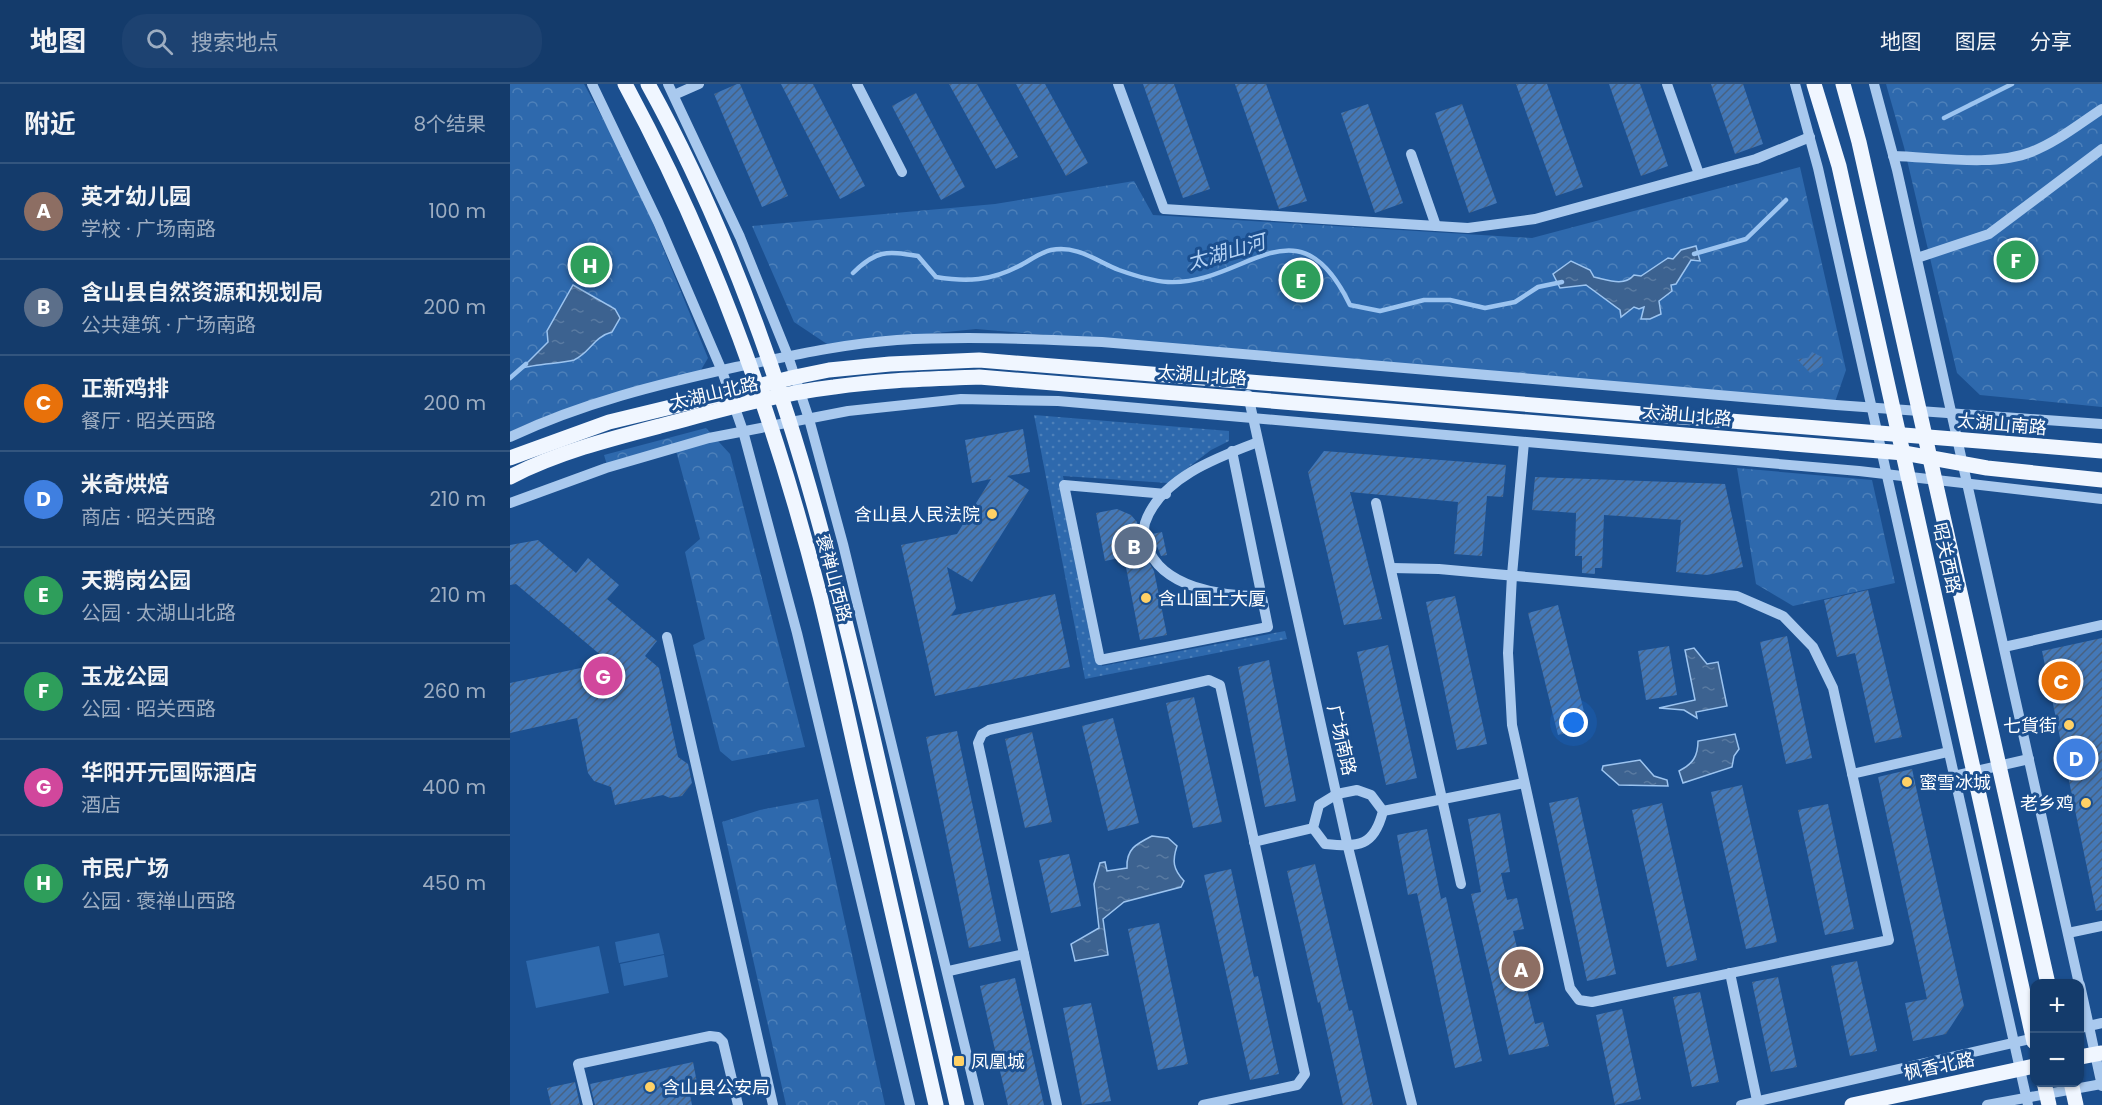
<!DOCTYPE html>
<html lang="zh">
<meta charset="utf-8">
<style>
body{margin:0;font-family:Poppins,"Noto Sans SC",sans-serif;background:#1d4271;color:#f1f3f6}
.controls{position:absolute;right:18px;bottom:18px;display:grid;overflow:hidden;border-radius:12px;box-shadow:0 2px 4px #0004}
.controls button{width:54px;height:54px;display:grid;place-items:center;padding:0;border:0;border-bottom:2px solid #33557e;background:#143b6b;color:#f1f3f6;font:30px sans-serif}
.you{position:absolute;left:1064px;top:639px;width:21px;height:21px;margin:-15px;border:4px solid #fff;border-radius:50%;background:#1a73e8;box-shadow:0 0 0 9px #1a73e833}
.badge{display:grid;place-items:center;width:39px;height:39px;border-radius:50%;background:#ffd166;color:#fff;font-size:20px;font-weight:700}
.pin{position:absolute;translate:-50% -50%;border:3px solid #fff;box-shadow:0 2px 6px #0006}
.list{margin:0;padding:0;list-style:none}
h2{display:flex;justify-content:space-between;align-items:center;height:78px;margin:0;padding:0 24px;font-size:26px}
h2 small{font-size:20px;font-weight:400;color:#9dadc1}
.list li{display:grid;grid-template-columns:39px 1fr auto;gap:18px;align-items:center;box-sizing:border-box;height:96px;padding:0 24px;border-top:2px solid #33557e}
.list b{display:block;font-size:22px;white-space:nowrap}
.list p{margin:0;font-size:20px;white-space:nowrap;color:#9dadc1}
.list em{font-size:20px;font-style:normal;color:#9dadc1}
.icon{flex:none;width:33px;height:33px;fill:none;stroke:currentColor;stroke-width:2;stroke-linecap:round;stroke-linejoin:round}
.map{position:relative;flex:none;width:1592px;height:1021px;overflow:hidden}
header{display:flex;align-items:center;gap:36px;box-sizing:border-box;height:84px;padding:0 30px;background:#143b6b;border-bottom:2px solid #33557e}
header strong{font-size:28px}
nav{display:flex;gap:33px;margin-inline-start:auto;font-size:21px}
.search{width:420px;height:54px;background:#1d4271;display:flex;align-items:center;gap:15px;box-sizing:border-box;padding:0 21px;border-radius:24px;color:#9dadc1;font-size:22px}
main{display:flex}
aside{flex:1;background:#143b6b}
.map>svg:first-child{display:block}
</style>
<header>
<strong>地图</strong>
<div class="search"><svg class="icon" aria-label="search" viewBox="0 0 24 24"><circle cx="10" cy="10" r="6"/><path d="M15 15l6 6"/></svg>搜索地点</div>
<nav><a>地图</a><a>图层</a><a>分享</a></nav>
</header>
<main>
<aside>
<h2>附近<small>8个结果</small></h2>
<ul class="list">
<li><span class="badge" style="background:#8d6e63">A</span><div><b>英才幼儿园</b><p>学校 · 广场南路</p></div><em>100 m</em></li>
<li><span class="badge" style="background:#5c6f8a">B</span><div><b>含山县自然资源和规划局</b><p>公共建筑 · 广场南路</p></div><em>200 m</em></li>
<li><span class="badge" style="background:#e8710a">C</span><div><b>正新鸡排</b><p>餐厅 · 昭关西路</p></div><em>200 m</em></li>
<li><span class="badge" style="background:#3f7fe0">D</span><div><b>米奇烘焙</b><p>商店 · 昭关西路</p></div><em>210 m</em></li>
<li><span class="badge" style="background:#2e9e5b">E</span><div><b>天鹅岗公园</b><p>公园 · 太湖山北路</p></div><em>210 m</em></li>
<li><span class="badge" style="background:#2e9e5b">F</span><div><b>玉龙公园</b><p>公园 · 昭关西路</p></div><em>260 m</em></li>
<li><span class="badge" style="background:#d1479c">G</span><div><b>华阳开元国际酒店</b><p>酒店</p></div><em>400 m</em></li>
<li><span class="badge" style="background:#2e9e5b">H</span><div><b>市民广场</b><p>公园 · 褒禅山西路</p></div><em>450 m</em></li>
</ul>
</aside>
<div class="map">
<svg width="1592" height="1021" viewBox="0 0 1592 1021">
<defs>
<pattern id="grass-dots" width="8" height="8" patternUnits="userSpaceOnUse" patternTransform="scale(1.5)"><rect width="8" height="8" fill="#2e69ad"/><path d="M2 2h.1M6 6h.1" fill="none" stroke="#4d80b9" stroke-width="1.8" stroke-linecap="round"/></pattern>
<pattern id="forest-crowns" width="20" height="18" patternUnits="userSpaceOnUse" patternTransform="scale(1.5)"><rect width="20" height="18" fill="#2e69ad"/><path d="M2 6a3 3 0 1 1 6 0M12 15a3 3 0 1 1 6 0" fill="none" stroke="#4d80b9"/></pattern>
<pattern id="water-ripples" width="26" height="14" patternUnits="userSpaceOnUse" patternTransform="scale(1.5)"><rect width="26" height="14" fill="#3c6290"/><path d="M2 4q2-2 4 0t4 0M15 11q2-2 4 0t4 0" fill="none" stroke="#597aa1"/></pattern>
<pattern id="building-hatch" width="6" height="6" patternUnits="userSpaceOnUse" patternTransform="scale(1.5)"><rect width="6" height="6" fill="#4478b7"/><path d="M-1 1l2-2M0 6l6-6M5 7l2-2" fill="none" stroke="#486282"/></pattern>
</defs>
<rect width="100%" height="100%" fill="#1b4f8f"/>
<path fill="url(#grass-dots)" d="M524 331 719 347V357L701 366 658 399 553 392 592 582 775 547 777 555 575 595Z"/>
<g fill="url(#forest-crowns)">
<path d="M0 0H74L122 88 198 274 188 291C125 306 58 319 0 348Z"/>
<path d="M1376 0H1592V323L1470 311 1447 289 1394 63Z"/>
<path d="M1290 83 1336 286 1325 318 466 245 317 260 284 238 242 142 485 120 624 97 643 131 1022 154Z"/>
<path d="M196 344 220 370 295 663 222 677 210 667 183 561 195 555 175 468 190 455 165 363 97 381 94 371Z"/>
<path d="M1227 384 1362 396 1385 499 1283 522 1246 500Z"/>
<path d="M308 715 375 1021H276L212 738 250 726Z"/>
</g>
<g fill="#2e69ad">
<path d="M149 849 154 870 109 879 105 858Z"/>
<path d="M89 862 99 909 26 924 16 877Z"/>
<path d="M154 871 158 893 114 902 110 880Z"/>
</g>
<g fill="url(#water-ripples)" stroke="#9cc4f0" stroke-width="1.5">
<path d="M1186 162 1190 177 1181 176 1166 200 1161 201 1162 207 1149 217 1151 230 1140 235H1131L1134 223 1129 225 1124 223 1111 233 1110 226 1076 201 1050 204 1043 190 1061 177 1080 186 1084 193C1098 196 1114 203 1124 191L1131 192 1158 174 1163 175 1171 166Z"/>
<path d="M63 201 105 225 110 234 102 248C83 253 81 268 64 276 55 279 25 280 12 284L38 258 37 247Z"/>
<path d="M1184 564 1197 580 1208 578 1217 622 1186 628 1187 634 1174 626 1149 624 1185 616 1175 566Z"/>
<path d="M1225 650 1229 665 1224 672 1222 683 1173 699 1169 687C1183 680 1188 672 1188 657Z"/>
<path d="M1130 676 1144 692 1157 696 1158 702 1109 701 1092 686 1093 682Z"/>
<path d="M642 752 658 754 667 762C662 777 663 785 674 797L671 803 614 818 593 835 598 871 565 877 561 860 589 844 584 800 590 779 595 778 597 787 617 784C616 765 626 760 642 752Z"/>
</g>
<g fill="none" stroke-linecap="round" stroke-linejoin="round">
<g stroke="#9cc4f0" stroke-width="4.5">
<path d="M1434 34 1502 0"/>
<path d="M1184 170 1236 155 1276 116"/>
<path d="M343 189C366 166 376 167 408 172L426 193C457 198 481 197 509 182 519 177 531 168 541 166 568 161 586 177 609 186 623 191 643 197 658 198 735 202 787 111 840 221L870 227 914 216H940L975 224 1005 218 1028 203 1052 198"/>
<path d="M0 294 16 280"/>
</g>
</g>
<g fill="url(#building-hatch)">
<path d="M227 0H230L278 112 252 123 204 10Z"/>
<path d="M271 0H303L355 102 330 115Z"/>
<path d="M439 0H467L508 73 486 85Z"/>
<path d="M506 0H535L578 79 556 92Z"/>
<path d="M633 0H664L700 105 673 114Z"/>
<path d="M725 0H756L797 117 769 125Z"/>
<path d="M1006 0H1037L1073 103 1046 112Z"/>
<path d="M1099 0H1130L1158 82 1131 92Z"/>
<path d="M1201 0H1233L1253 60 1225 70Z"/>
<path d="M406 9 455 103 431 116 382 22Z"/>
<path d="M858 20 893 119 865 129 831 29Z"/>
<path d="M952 20 987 119 959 129 925 29Z"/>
<path d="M1302 268 1312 273 1313 281 1300 289 1287 275 1298 274Z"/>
<path d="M513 345 520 388 497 392 519 406 462 498 437 483 446 524 441 532 545 510 560 583 425 612 391 461 447 450 481 395 462 399 455 356Z"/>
<path d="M814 367 996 381 993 413 977 412 972 472 944 470 948 418 840 408 872 535 834 541 798 388Z"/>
<path d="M1025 393 1215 400 1233 483 1197 491 1166 488 1171 436 1094 431 1092 484H1085V490L1072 489V472H1065L1066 429 1022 426Z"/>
<path d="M607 425 621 431 627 438 629 461 644 487 657 551 630 556 614 473 595 477 586 429Z"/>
<path d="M652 448 657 471 651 472 642 450Z"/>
<path d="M28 456 66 489 78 474 109 501 97 515 147 557 135 572 149 584 168 673 178 680 182 699 172 712 160 714 153 711 105 721 101 703 84 697 78 689 67 634 0 649V599L99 578 6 500 0 501V461Z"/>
<path d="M1358 506 1392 653 1365 659 1345 569 1327 573 1314 516Z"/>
<path d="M945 512 977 660 947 666 916 518Z"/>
<path d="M1048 521 1078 644 1048 651 1018 529Z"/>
<path d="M1277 552 1302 674 1276 680 1250 558Z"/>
<path d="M1592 554V826L1586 827 1532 567Z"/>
<path d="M878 561 907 694 876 701 847 568Z"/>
<path d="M1159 562 1167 611 1136 616 1128 567Z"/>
<path d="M759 576 786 717 755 723 728 583Z"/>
<path d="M684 613 712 738 683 744 656 619Z"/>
<path d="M603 634 629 739 598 747 572 642Z"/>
<path d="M447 647 491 857 459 864 416 653Z"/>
<path d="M522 648 542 738 515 744 495 655Z"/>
<path d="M1402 685 1454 922 1436 950 1403 957 1395 919 1417 915 1368 693Z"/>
<path d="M1232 701 1267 858 1236 865 1201 708Z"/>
<path d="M1068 713 1106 890 1077 897 1039 719Z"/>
<path d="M1152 719 1187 876 1157 883 1122 726Z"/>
<path d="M1318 720 1344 845 1315 851 1288 726Z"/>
<path d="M990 729 1000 788 991 789 997 816 1007 814 1014 845 1003 847 1025 940 1033 938 1039 962 999 971 961 810 971 808 958 735Z"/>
<path d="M917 745 931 815 936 813 972 977 945 984 907 809 898 811 887 751Z"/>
<path d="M559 770 571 822 541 829 529 776Z"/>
<path d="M805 780 839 927 842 926 863 1021H833L810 918 808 919 777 787Z"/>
<path d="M721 785 744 893 748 892 769 990 740 996 694 791Z"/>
<path d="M649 839 678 980 648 986 618 845Z"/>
<path d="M1347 877 1367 967 1340 972 1321 882Z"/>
<path d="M1268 893 1287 983 1261 988 1242 898Z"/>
<path d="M505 894 534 1021H498L470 902Z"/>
<path d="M1190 908 1209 998 1182 1003 1163 913Z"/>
<path d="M581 919 601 1017 572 1021 553 924Z"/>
<path d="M1112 925 1131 1015 1105 1021 1086 931Z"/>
<path d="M183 978 189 1009 180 1011 182 1021H85L80 1000Z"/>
<path d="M65 998 70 1021H41L37 1004Z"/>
</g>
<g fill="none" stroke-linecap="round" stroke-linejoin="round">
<g stroke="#a9c9ee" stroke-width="10">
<path d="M82 0 148 138 212 287 233 347 287 549 400 1021"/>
<path d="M158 0 230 153 278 272 299 335 333 460 469 1021"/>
<path d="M347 0 392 88"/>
<path d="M608 0 654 125 958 144 1025 135 1246 75 1300 53"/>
<path d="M1157 0 1189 90"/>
<path d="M1285 0 1308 84 1518 1021"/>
<path d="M1364 0 1387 86 1569 900"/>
<path d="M164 11 189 0"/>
<path d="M901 70 926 142"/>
<path d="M1383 72C1424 73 1484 83 1521 68 1547 58 1569 40 1592 25"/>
<path d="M1407 174 1479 150 1592 65"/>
<path d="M738 311 838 763 902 1021"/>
<path d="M0 353C72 319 149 300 226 283 280 272 332 260 387 256 456 252 524 255 592 258L1326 321 1592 340"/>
<path d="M748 358C708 373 650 394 635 439 633 446 635 455 637 462 652 504 711 512 751 512"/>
<path d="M656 410 554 401 590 576 758 543 722 367"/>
<path d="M0 419 96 384 199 354 338 327 451 315 548 317 1349 387 1592 415"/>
<path d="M866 419 951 800"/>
<path d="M882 484 929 485 1227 512 1273 532 1303 563 1323 604 1379 856 1082 918 1069 916 1060 904 1002 641 998 569 1002 491 1014 358"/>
<path d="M157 553 263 1021"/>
<path d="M1494 563 1592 541"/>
<path d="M1342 690 1438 668"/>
<path d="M1444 692 1519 675"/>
<path d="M847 706 861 711 873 727C864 763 849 763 815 760L803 744 809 721 827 710Z"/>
<path d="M873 727 1014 699"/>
<path d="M744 758 803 744"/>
<path d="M1558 849 1592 842"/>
<path d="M439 887 514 870"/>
<path d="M1220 889 1248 1021"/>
<path d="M1570 901 1592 1002"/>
<path d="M1570 944 1592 939"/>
<path d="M78 1021 68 980 200 952 208 953 213 958 228 1021"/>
<path d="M547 1021 468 659 472 650 479 646 699 596 710 601 795 990 787 1001 693 1021"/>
<path d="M1231 1021 1524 954"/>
<path d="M1477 1021 1592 1000"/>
</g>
<g stroke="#f0f6ff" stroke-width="15">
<path d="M115 0C202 160 265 336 310 512 325 573 338 634 352 696 377 804 401 912 426 1021"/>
<path d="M138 0C255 211 316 447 369 680 395 794 421 907 447 1021"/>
<path d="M1304 0 1329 82 1524 958"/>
<path d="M1333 0 1349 58 1538 900"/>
<path d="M0 374 99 338 285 293 319 286 380 280 469 276 1592 367"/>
<path d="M0 393C46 369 100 355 150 342 207 327 265 310 324 303 372 296 420 295 469 293L1394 369 1477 384 1592 396"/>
<path d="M1570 973 1592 969"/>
<path d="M1534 998 1539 1021"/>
<path d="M1561 998 1566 1021"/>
<path d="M1342 1021 1524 982"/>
</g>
</g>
<g fill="#ffd166" stroke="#1b4f8f" stroke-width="2">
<circle cx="482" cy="430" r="6"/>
<circle cx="636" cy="514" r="6"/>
<circle cx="1559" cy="641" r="6"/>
<circle cx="1397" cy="698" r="6"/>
<circle cx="1576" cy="719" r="6"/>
<rect x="443" y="971" width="12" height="12" rx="3"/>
<circle cx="140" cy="1003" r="6"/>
</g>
<g text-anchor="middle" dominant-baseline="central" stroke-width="6" stroke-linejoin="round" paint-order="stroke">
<g font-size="18" fill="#fff" stroke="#1b4f8f">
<text transform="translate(692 291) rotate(4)">太湖山北路</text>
<text transform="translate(204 309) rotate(-13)">太湖山北路</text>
<text transform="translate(1177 331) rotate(5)">太湖山北路</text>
<text transform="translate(1492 340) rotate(5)">太湖山南路</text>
<text transform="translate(1437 474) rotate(78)">昭关西路</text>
<text transform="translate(324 494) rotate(75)">褒禅山西路</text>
<text transform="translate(832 656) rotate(77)">广场南路</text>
<text transform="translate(1429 982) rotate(-12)">枫香北路</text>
</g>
<g font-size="18" fill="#fff" stroke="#1b4f8f" text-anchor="start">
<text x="470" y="430" text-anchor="end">含山县人民法院</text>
<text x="648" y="514">含山国土大厦</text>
<text x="1547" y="641" text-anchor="end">七貨街</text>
<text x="1409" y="698">蜜雪冰城</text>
<text x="1564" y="719" text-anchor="end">老乡鸡</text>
<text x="461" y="977">凤凰城</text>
<text x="152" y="1003">含山县公安局</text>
</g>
<g font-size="20" font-style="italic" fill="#b5d3f5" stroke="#1b4f8f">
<text transform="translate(716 168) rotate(-16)">太湖山河</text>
</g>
</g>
</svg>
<div class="controls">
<button>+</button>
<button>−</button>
</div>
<div class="you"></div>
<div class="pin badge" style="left:1011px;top:885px;background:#8d6e63">A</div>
<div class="pin badge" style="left:624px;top:462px;background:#5c6f8a">B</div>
<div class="pin badge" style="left:1551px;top:597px;background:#e8710a">C</div>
<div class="pin badge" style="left:1566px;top:674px;background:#3f7fe0">D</div>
<div class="pin badge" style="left:791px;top:196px;background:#2e9e5b">E</div>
<div class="pin badge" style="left:1506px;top:176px;background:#2e9e5b">F</div>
<div class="pin badge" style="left:93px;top:592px;background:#d1479c">G</div>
<div class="pin badge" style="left:80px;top:181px;background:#2e9e5b">H</div>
</div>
</main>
